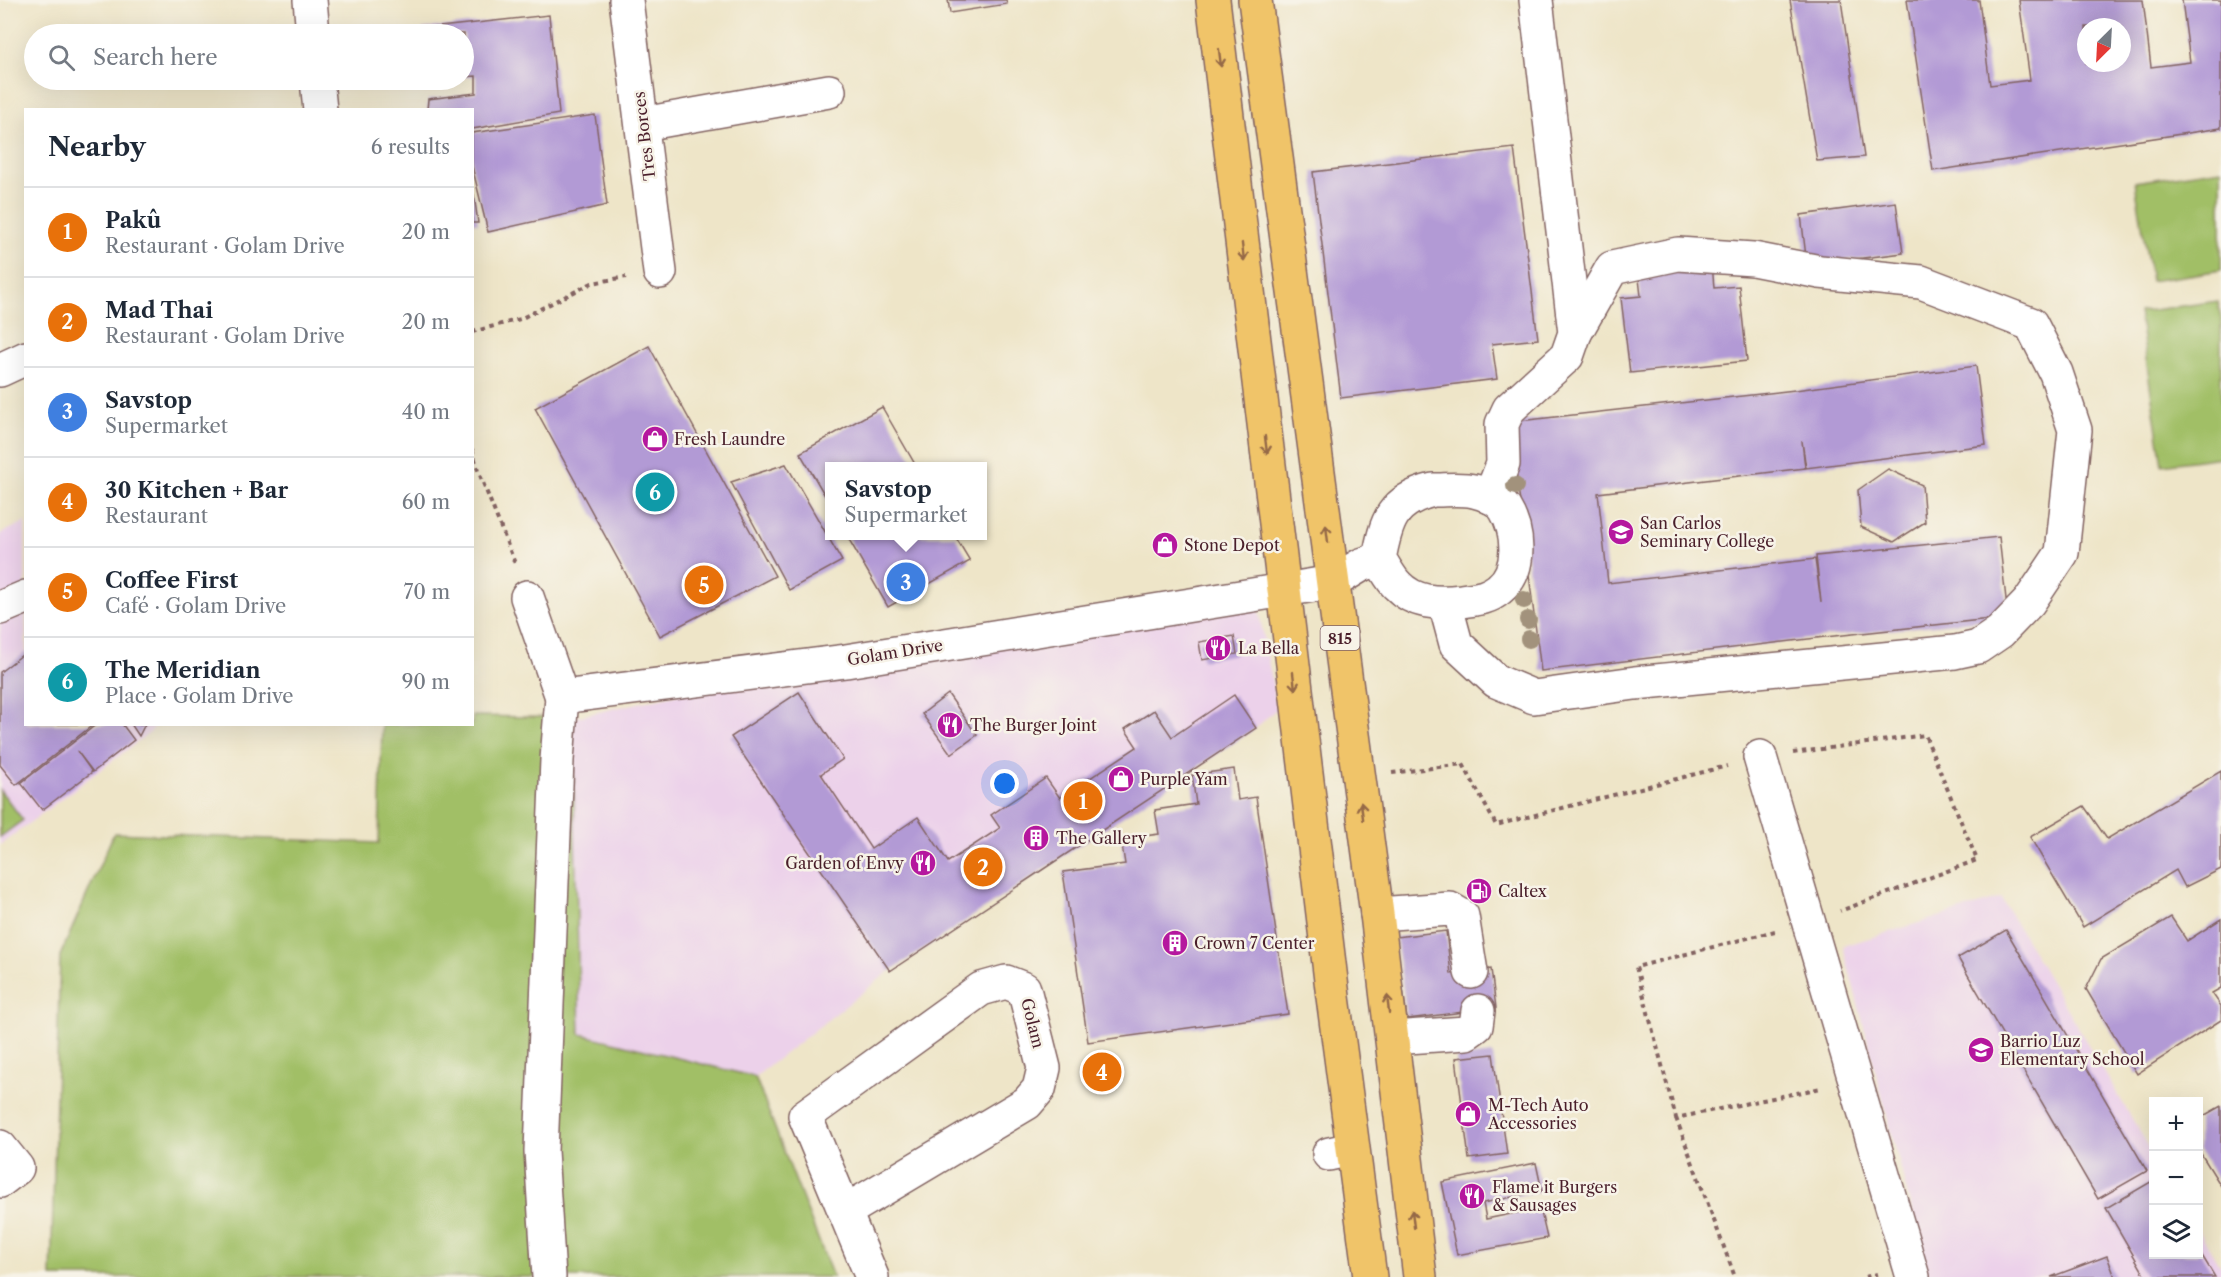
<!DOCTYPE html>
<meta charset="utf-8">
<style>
body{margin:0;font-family:"Libre Caslon Text",serif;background:#f6f6f7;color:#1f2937}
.controls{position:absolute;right:18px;bottom:18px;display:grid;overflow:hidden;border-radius:0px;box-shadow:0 6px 24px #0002}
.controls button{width:54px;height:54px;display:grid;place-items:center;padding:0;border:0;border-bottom:2px solid #e0e1e3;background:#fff;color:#1f2937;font:30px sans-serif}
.compass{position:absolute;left:2077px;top:18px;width:54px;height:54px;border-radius:50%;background:#fff;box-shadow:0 6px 24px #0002;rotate:204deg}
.you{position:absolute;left:1005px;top:784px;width:21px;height:21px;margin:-15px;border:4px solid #fff;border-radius:50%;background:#1a73e8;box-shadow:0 0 0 9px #1a73e833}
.badge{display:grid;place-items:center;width:39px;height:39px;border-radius:50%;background:#b5179e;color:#fff;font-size:20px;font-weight:700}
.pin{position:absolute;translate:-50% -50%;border:3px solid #fff;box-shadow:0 2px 6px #0006}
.popup{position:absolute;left:825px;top:462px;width:162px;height:78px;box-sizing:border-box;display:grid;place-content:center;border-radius:0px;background:#fff;filter:drop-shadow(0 2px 4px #0005);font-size:20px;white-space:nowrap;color:#747a83}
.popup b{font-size:22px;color:#1f2937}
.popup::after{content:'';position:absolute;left:50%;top:100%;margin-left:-12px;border:12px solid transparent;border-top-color:#fff}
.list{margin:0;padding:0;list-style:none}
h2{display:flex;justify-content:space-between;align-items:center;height:78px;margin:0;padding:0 24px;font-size:26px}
h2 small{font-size:20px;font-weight:400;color:#747a83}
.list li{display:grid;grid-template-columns:39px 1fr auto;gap:18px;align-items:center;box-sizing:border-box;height:90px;padding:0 24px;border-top:2px solid #e0e1e3}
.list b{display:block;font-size:22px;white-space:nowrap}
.list p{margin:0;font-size:20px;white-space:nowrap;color:#747a83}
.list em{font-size:20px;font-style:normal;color:#747a83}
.icon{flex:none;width:33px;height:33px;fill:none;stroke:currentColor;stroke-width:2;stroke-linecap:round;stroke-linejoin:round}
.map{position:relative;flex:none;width:2221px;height:1277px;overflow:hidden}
.search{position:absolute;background:#fff;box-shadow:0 6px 24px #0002;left:24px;top:24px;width:450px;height:66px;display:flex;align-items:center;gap:15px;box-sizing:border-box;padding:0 21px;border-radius:33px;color:#747a83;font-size:22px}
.panel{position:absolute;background:#fff;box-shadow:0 6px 24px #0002;left:24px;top:108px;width:450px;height:618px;border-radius:0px}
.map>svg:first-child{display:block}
</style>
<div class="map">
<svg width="2221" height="1277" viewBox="0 0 2221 1277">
<rect width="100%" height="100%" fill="#f7f3e8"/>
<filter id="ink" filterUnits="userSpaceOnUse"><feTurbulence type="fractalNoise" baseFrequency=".0167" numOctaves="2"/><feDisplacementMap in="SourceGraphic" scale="12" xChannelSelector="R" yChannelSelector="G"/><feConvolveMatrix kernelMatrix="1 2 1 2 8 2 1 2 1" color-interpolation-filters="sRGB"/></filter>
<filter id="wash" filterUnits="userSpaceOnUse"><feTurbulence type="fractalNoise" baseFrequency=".008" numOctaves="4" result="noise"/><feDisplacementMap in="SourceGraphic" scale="24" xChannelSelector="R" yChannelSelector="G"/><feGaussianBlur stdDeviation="1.35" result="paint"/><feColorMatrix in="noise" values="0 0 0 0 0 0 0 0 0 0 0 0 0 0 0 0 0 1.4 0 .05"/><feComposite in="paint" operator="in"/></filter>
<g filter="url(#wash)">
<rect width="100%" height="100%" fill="#eee5c8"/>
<g fill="#ecd1ea">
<path d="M25 522 26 724 155 725 151 732 0 845V534Z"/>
<path d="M1257 601 1277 708 1256 728 890 971 755 1077 580 1034 572 718 700 689Z"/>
<path d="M2001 898 2153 1154 2154 1254H2198L2199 1230 2221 1268V1277H1929L1843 946Z"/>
</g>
<g fill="#a1bf66" stroke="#766f48" stroke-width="1.5">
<path d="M2221 169V270L2151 281 2135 182Z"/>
<path d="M2218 301 2221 320V457L2162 465 2139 312Z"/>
<path d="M473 716 572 718 580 1034 755 1077 833 1277H51L60 956 114 833 379 843 382 725 472 724Z"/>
<path d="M0 790 23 820 0 837Z"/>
</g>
<g id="blocks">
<g fill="#b29ad5" fill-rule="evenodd">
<path d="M948 0H1006L1007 4 950 13Z"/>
<path d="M1790 0H1841L1864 157 1817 161Z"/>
<path d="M1907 0H1979L1990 85 2030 80 2019 0H2143L2151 67 2190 62 2182 0H2221V128L1933 171ZM2086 27H2122V63H2086Z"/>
<path d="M549 15 559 114 472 129V110H427L428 99 476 93V76L464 77V34H423L422 29Z"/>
<path d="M595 115 607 205 488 232 472 166V133Z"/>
<path d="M1514 148 1538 339 1492 344 1497 379 1341 398 1313 172Z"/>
<path d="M472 195H474L478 223H472Z"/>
<path d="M1896 202 1903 253 1807 265 1801 215Z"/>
<path d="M1712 263 1714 288 1739 286 1747 361 1630 373 1621 298 1641 296 1638 270Z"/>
<path d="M649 346 775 576 660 636 535 408Z"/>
<path d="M1976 366 1986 445 1806 468 1802 441 1805 468 1598 493 1608 583 1815 559 1821 602 1816 556 1999 537 2008 617 1825 637 1541 671 1510 422 1795 390Z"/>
<path d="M882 407 916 466H830V504L800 453Z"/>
<path d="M786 464 842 561 789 590 731 482Z"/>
<path d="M1888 469 1922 485 1925 522 1894 542 1861 527 1858 490Z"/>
<path d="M847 536H955L970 561 888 607Z"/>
<path d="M1234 636 1237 654 1202 660 1199 642Z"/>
<path d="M26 652V724H94L16 785 0 765V672Z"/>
<path d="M799 692 843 759 821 774 871 849 918 817 948 862 1000 828 991 815 1046 778 1060 798 1137 747 1125 729 1154 710 1172 737 1234 695 1256 728 890 971 731 737Z"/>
<path d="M948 694 977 735 951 754 922 714Z"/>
<path d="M97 724H122L134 740 93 772 77 751 92 772 42 810 21 783Z"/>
<path d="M131 724H145L139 736Z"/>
<path d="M1234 769 1238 800 1256 797 1288 1014 1088 1042 1063 872 1125 864 1121 839 1159 834 1155 810 1196 804 1192 775Z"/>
<path d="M2221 771V869L2185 887 2176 870 2083 927 2030 837 2084 806 2107 839Z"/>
<path d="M2171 917 2187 941 2221 919V988L2212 993 2221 1006V1020L2137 1074 2086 989 2101 959Z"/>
<path d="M2006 930 2147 1171 2098 1199 1958 958Z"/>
<path d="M1446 931 1451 974 1491 969 1496 1008 1407 1019 1396 937Z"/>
<path d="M1493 1054 1507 1154 1469 1159 1456 1058Z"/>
<path d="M2221 1106V1186L2198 1149V1119Z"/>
<path d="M1536 1163 1542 1191 1483 1203 1486 1219 1540 1208 1547 1238 1457 1255 1442 1182Z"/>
<path d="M2154 1180V1254H2198V1249L2215 1277H2146L2106 1208Z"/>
<path d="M2107 1256 2115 1277H2051Z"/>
</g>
</g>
</g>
<g filter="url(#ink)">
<use href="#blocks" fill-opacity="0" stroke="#836462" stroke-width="1.5"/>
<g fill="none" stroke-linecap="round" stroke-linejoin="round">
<defs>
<g id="minor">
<path d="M310 0 313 34"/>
<path d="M626 0 660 272"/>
<path d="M317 80 320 110"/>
<path d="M643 124 829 91"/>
<path d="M0 370 26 358"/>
<path d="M1433 490C1446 490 1462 488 1474 491 1485 493 1499 500 1505 509 1519 532 1522 571 1499 589 1487 599 1475 599 1461 601 1437 604 1414 603 1397 585 1390 578 1385 567 1379 559 1386 521 1392 500 1433 490Z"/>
<path d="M1490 497 1503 464 1502 424 1509 409 1567 356 1575 333 1536 0"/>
<path d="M527 597 562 697 846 661 1333 582 1361 565 1379 559"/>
<path d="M1445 603 1456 644 1496 681 1534 697 1635 683 1955 652 1978 647 2000 632 2029 602 2062 553 2075 430 2056 373 2031 324 1921 282 1820 272 1753 259 1678 254 1612 268 1575 333"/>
<path d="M0 608 26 597"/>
<path d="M1760 757 1913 1277"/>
<path d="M1377 914 1450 909 1462 916 1471 972"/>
<path d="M1392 1038 1466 1033 1476 1026 1478 1011"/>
<path d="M0 1147 17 1168 0 1181"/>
<path d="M1329 1154 1352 1149"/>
<path d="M846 1211 1027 1103 1039 1089 1044 1068 1024 989 1006 982 981 989 805 1116 872 1277"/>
<path d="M549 1277 541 1151 557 760 562 697"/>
</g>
<g id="major">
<path d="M1213 0 1333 997 1370 1277"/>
<path d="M1255 0 1377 914 1420 1277"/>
</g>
</defs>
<use href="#minor" stroke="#836462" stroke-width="36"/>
<use href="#major" stroke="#836462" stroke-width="36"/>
<g stroke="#836462" stroke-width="4" stroke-dasharray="4.5 4.5" stroke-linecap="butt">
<path d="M472 332 520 319 592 283 626 277"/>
<path d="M472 449 478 470 516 566"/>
<path d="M1793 753 1925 735 1977 860 1840 911"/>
<path d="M1392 773 1463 764 1496 825 1727 766"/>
<path d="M1775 931 1636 967 1676 1118 1821 1088"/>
<path d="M1676 1118 1735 1277"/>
<path d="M1865 1277 1877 1274"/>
</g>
<use href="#minor" stroke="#fff" stroke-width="33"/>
<use href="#major" stroke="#f0c469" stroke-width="33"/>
</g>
<g fill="#a2927c">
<circle cx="1515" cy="486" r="9"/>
<circle cx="1524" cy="600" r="9"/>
<circle cx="1528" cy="620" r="9"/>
<circle cx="1529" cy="639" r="9"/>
</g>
<defs><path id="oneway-shaft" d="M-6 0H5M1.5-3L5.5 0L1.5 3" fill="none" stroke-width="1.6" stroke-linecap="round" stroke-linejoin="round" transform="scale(1.5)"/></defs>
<g stroke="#956947">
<use href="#oneway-shaft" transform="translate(1220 58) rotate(83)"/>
<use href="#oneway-shaft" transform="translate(1243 252) rotate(83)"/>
<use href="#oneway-shaft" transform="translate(1266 445) rotate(83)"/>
<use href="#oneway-shaft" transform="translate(1327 534) rotate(-97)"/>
<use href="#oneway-shaft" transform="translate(1294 681) rotate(83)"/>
<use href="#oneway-shaft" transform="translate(1362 811) rotate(-98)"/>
<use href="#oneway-shaft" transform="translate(1388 1004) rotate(-97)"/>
<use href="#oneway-shaft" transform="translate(1413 1219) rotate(-97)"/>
</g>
</g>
<defs>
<symbol id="shop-disc" viewBox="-11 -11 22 22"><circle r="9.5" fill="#b5179e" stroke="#f7f3e8"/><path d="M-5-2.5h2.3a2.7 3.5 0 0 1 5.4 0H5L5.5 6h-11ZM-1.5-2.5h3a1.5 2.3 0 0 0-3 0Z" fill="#fff"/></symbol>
<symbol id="university-disc" viewBox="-11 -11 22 22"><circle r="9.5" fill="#b5179e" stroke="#f7f3e8"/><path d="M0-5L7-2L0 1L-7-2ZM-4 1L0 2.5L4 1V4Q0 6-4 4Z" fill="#fff"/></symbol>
<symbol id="restaurant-disc" viewBox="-11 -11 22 22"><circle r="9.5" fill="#b5179e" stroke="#f7f3e8"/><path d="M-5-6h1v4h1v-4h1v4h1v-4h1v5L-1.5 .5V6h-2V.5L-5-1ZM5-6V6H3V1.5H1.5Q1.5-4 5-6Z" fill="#fff"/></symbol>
<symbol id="building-disc" viewBox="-11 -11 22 22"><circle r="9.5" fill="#b5179e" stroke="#f7f3e8"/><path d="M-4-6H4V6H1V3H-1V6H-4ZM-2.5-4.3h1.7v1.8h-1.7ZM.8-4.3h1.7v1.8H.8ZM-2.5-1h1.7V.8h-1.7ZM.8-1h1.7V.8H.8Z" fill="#fff"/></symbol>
<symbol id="fuel-disc" viewBox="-11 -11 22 22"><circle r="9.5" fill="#b5179e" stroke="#f7f3e8"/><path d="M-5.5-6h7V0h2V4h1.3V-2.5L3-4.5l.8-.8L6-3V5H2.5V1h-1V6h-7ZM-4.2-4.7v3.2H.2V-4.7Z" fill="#fff"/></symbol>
<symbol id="school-disc" viewBox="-11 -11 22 22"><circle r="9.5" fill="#b5179e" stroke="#f7f3e8"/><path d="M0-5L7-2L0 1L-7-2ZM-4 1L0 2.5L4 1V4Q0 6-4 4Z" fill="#fff"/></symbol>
</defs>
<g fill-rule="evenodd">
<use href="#shop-disc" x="640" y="424" width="30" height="30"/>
<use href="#university-disc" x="1606" y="517" width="30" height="30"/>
<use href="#shop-disc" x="1150" y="530" width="30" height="30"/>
<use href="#restaurant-disc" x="1203" y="633" width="30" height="30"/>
<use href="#restaurant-disc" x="935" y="710" width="30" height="30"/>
<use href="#shop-disc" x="1106" y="764" width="30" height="30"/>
<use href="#building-disc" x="1021" y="823" width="30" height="30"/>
<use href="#restaurant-disc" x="908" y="848" width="30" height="30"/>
<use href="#fuel-disc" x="1464" y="876" width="30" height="30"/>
<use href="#building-disc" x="1160" y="928" width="30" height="30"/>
<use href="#school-disc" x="1966" y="1035" width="30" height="30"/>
<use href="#shop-disc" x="1453" y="1099" width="30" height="30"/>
<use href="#restaurant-disc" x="1457" y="1181" width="30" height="30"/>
</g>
<g text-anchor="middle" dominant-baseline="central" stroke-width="5" stroke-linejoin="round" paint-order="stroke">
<rect fill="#f7f3e8" stroke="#7e5f64" stroke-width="1.5" x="1320.5" y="626" width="39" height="24" rx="4.5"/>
<g font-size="15" font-weight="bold" fill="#4a1f2b">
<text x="1340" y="638">815</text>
</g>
<g font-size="16" fill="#4a1f2b" stroke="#f7f3e8">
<text transform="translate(644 136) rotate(-97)">Tres Borces</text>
<text transform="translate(895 652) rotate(-9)">Golam Drive</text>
<text transform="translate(1033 1023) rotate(76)">Golam</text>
</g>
<g font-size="16" fill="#4a1f2b" stroke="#f7f3e8" text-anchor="start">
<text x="674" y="439">Fresh Laundre</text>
<text x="1640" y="523">San Carlos<tspan x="1640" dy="18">Seminary College</tspan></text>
<text x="1184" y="545">Stone Depot</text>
<text x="1238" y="648">La Bella</text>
<text x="970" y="725">The Burger Joint</text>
<text x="1140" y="779">Purple Yam</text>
<text x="1056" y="838">The Gallery</text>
<text x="904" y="863" text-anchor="end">Garden of Envy</text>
<text x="1498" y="891">Caltex</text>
<text x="1194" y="943">Crown 7 Center</text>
<text x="2000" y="1041">Barrio Luz<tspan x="2000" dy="18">Elementary School</tspan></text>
<text x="1488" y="1105">M-Tech Auto<tspan x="1488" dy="18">Accessories</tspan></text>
<text x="1492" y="1187">Flame it Burgers<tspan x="1492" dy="18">&amp; Sausages</tspan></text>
</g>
</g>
</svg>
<div class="controls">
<button>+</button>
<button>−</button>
<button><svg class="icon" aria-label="layers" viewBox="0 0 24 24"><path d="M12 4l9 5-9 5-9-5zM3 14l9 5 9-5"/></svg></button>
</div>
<svg class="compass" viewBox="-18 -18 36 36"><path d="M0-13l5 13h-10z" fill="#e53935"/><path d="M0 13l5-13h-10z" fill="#747a83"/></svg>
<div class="you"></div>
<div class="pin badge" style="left:1083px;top:801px;background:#e8710a">1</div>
<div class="pin badge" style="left:983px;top:867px;background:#e8710a">2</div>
<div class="pin badge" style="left:906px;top:582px;background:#3f7fe0">3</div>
<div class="popup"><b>Savstop</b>Supermarket</div>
<div class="pin badge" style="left:1102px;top:1072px;background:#e8710a">4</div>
<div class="pin badge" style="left:704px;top:585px;background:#e8710a">5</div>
<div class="pin badge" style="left:655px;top:492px;background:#0f9aa8">6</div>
<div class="search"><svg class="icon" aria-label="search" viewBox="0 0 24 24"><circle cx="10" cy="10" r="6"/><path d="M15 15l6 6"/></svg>Search here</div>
<section class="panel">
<h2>Nearby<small>6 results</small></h2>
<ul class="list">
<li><span class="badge" style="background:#e8710a">1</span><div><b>Pakû</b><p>Restaurant · Golam Drive</p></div><em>20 m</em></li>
<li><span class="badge" style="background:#e8710a">2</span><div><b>Mad Thai</b><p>Restaurant · Golam Drive</p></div><em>20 m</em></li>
<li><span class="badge" style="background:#3f7fe0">3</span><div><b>Savstop</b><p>Supermarket</p></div><em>40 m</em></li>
<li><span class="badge" style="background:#e8710a">4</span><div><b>30 Kitchen + Bar</b><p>Restaurant</p></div><em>60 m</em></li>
<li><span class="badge" style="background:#e8710a">5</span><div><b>Coffee First</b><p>Café · Golam Drive</p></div><em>70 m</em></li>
<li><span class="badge" style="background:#0f9aa8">6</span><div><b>The Meridian</b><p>Place · Golam Drive</p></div><em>90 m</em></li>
</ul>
</section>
</div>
